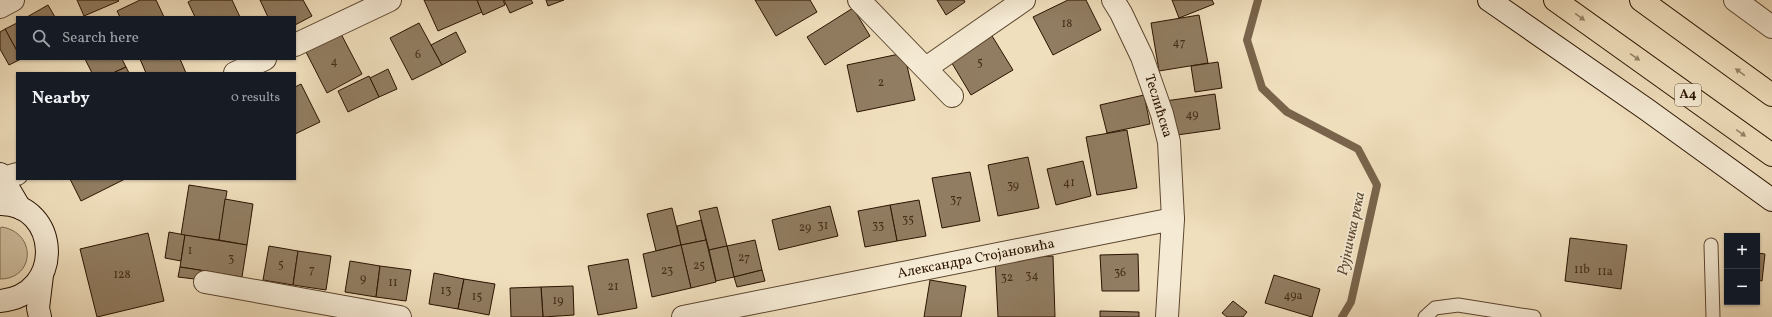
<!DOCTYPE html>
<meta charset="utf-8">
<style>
body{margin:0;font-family:Vollkorn,serif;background:#20242c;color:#f1f3f6}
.controls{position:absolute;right:12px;bottom:12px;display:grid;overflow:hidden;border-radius:0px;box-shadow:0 1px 3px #0004}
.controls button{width:36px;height:36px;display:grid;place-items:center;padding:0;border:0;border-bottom:1px solid #363941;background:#171b24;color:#f1f3f6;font:20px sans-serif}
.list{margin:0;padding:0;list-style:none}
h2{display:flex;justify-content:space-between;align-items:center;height:52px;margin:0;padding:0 16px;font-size:17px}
h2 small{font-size:13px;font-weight:400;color:#9ea1a6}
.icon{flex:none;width:22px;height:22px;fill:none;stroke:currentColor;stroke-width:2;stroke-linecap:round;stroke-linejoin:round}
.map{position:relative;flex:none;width:1772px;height:317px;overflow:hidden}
.search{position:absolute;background:#171b24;box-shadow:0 1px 3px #0004;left:16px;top:16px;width:280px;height:44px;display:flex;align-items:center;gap:10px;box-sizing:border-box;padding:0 14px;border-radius:0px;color:#9ea1a6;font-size:15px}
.panel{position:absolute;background:#171b24;box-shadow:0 1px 3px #0004;left:16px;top:72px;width:280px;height:108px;border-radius:0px}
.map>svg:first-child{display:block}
</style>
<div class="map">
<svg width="1772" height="317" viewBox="0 0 1772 317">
<rect width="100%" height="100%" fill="#f0dfbd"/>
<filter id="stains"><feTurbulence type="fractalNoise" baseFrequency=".005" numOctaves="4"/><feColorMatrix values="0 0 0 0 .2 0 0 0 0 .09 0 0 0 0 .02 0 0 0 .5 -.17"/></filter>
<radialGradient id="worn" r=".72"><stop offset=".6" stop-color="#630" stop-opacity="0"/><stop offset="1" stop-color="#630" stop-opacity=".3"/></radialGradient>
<path fill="#cebc9d" stroke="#7c684e" d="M2 227C37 233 35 279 0 279V228Z"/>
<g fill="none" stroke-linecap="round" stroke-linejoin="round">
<path stroke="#79644b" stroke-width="8" d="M1258 0 1247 40 1262 88 1287 112 1358 149 1377 185 1351 302 1342 317"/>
</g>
<g fill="#917d62" stroke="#2a1300">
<path d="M77 0H118L119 1 84 16Z"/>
<path d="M140 0H156L164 17H120L117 11Z"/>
<path d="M192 0H232L240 17H195L188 2Z"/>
<path d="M260 0H303L312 16 295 25V17H268Z"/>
<path d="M424 0H477L482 12 438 31Z"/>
<path d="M477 0H503L505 5 483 15Z"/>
<path d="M504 0H531L533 3 510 13Z"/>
<path d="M546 0H564L548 6Z"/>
<path d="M755 0H810L817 12 776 36Z"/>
<path d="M937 0H964L965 2 946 15Z"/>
<path d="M1068 0H1086L1101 30 1053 55 1033 17Z"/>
<path d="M1172 0H1212L1214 4 1179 18Z"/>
<path d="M48 5 55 17H27Z"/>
<path d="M853 8 870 36 825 65 807 37Z"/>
<path d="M1199 15 1208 63 1159 71 1151 23Z"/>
<path d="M17 23V51L5 29Z"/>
<path d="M419 23 442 65 412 80 390 38Z"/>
<path d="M5 29 17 51V59H21L9 65 0 49V32Z"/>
<path d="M989 31 1013 70 971 95 947 55Z"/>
<path d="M340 32 362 74 327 93 305 50Z"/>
<path d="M456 32 466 52 442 65 431 45Z"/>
<path d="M904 53 915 100 857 112 847 65Z"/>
<path d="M85 59H122L126 67 113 73H92Z"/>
<path d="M140 59H180L186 73H146Z"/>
<path d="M1218 62 1222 88 1195 92 1191 66Z"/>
<path d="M126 67 129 73H113Z"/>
<path d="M388 69 397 89 379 97 370 78Z"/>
<path d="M369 76 379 97 348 112 338 91Z"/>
<path d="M301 84 320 122 295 134V87Z"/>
<path d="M1215 94 1220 129 1170 136 1165 101Z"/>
<path d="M1144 95 1150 124 1107 133 1100 105Z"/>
<path d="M1127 130 1137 188 1097 195 1086 137Z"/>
<path d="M1028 157 1039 208 998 216 988 165Z"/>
<path d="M1083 161 1091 196 1056 205 1047 169Z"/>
<path d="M970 172 980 221 942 228 932 178Z"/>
<path d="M70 179H125L81 201Z"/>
<path d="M189 185 227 191 219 240 181 235Z"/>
<path d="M225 199 253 204 247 245 219 240Z"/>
<path d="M919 200 926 236 897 241 890 205Z"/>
<path d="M890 205 897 241 865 247 858 211Z"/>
<path d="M830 206 838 236 779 250 772 220Z"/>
<path d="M717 207 727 246 709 250 699 211Z"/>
<path d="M672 208 681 245 656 251 647 214Z"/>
<path d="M701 220 706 240 681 245 677 226Z"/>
<path d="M169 232 185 235 181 261 165 258Z"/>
<path d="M148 233 164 301 97 317 80 249Z"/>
<path d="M185 235 247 245 242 277 180 267Z"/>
<path d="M1570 238 1627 245 1621 289 1565 281Z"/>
<path d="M706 240 716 282 691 288 681 245Z"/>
<path d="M755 240 762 270 734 277 727 246Z"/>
<path d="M681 245 691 288 652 297 643 254Z"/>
<path d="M269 246 298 251 293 285 263 280Z"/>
<path d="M727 246 734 277 716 281 709 250Z"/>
<path d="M298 251 331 256 326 290 293 285Z"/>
<path d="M1757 253 1765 254 1762 281 1757 280Z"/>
<path d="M1138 254 1139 291H1102L1100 255Z"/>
<path d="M1053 256 1055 317H998L995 259Z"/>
<path d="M628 259 637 308 598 315 588 266Z"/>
<path d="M350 261 380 266 376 297 345 292Z"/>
<path d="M380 266 411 270 406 301 376 297Z"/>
<path d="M180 267 212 272 211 281 178 277Z"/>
<path d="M762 270 765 281 737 287 734 277Z"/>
<path d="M434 273 464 279 458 309 429 304Z"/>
<path d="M1274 275 1320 289 1312 317 1265 303Z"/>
<path d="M464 279 495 284 489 315 458 309Z"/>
<path d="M930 280 966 286 961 317H924Z"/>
<path d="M573 286 574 315 543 317 541 287Z"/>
<path d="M541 287 543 317H511L510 288Z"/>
<path d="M1233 301 1247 312 1243 317H1227L1222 313Z"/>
<path d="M1100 311 1139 312V317H1100Z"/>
</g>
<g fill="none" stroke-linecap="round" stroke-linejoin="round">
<defs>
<g id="service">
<path d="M1711 245 1713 317"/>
<path d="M1425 317 1435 308 1458 305 1534 317"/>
</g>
<g id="minor">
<path d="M859 0 952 96"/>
<path d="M1113 0 1121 13 1142 57 1162 114 1169 142 1173 219"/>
<path d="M0 7 13 0"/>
<path d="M295 45 390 0"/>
<path d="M926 68 1024 0"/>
<path d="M235 73 265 59"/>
<path d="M3 178 17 174"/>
<path d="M205 282 400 317"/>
<path d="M683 317 1173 219 1167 317"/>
</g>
<path id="tertiary" d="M1735 0 1772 27"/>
<g id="secondary">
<path d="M1489 0 1646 109 1772 200"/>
<path d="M0 174 20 208"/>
<path d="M0 204C59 203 66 295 0 301"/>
<path d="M40 317 38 308 42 275"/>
</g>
<g id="motorway">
<path d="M1555 0 1772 155"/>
<path d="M1641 0 1772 95"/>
</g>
</defs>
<use href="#service" stroke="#5c462f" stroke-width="15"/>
<use href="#minor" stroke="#5c462f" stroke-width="24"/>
<use href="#tertiary" stroke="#5c462f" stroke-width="24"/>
<use href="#secondary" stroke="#2a1300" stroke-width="24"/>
<use href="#motorway" stroke="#2a1300" stroke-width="24"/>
<use href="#service" stroke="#f5ead4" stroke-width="13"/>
<use href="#minor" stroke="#f5ead4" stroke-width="22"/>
<use href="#tertiary" stroke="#f5ead4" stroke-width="22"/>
<use href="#secondary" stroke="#f5ead4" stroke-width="22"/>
<use href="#motorway" stroke="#f0dfbd" stroke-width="22"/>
</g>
<defs><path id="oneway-solid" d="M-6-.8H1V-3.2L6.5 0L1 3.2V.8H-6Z"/></defs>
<g fill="#978368">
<use href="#oneway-solid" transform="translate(1580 17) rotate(36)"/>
<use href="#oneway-solid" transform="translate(1635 57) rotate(35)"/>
<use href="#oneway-solid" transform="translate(1740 72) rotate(-144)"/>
<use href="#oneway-solid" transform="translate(1741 133) rotate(35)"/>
</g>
<g text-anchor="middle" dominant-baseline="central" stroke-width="3.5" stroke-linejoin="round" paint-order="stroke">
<g font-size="12" fill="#442e18">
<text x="1067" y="24">18</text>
<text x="1179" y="43">47</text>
<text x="418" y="55">6</text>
<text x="334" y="62">4</text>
<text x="980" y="63">5</text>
<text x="881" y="83">2</text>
<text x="1192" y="115">49</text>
<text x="1069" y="183">41</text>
<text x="1013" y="186">39</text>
<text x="956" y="200">37</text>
<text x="908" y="220">35</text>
<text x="823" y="226">31</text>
<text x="878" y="226">33</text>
<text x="805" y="228">29</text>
<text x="190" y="251">1</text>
<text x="744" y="258">27</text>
<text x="231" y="259">3</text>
<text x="281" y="265">5</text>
<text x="699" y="266">25</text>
<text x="312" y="270">7</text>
<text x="1582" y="270">11b</text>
<text x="667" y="271">23</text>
<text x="1605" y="272">11a</text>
<text x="1120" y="273">36</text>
<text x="122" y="275">128</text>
<text x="1032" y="276">34</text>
<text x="1007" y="278">32</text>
<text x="363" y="279">9</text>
<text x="393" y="283">11</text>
<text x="613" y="287">21</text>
<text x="446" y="291">13</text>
<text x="1293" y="296">49a</text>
<text x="477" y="297">15</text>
<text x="558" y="301">19</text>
</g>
<rect fill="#f5ead4" stroke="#675440" stroke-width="1" x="1675" y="84" width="26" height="22" rx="3"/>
<g font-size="13" font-weight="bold" fill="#2a1300">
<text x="1688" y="95">A4</text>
</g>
<g font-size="14" fill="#2a1300" stroke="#f5ead4">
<text transform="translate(1158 106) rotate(73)">Теслићска</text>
<text transform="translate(976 259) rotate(-11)">Александра Стојановића</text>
</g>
<g font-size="15" font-style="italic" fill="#5e4932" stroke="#f5ead4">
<text transform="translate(1352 234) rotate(-78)">Рујничка река</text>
</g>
</g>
<rect width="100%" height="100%" filter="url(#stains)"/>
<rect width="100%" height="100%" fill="url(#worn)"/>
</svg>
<div class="controls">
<button>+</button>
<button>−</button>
</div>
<div class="search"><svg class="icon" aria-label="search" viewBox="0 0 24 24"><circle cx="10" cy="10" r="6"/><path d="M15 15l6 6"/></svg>Search here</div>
<section class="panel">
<h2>Nearby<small>0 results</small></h2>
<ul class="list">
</ul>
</section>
</div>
